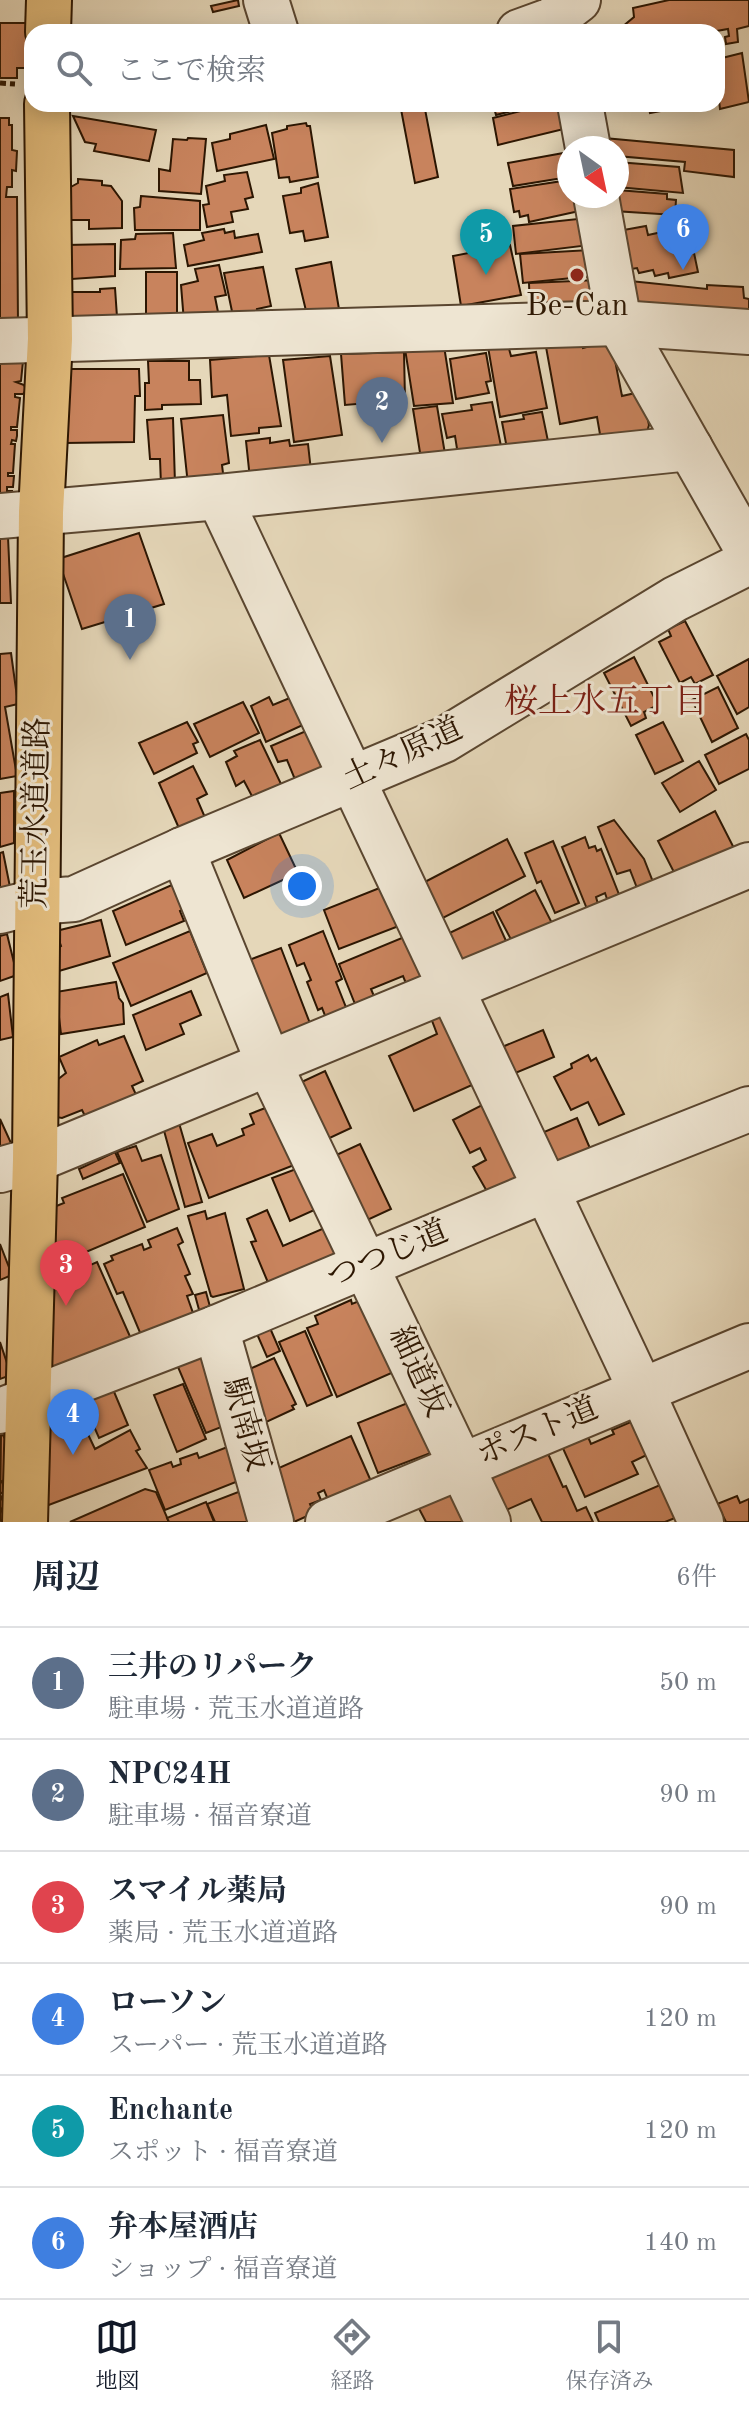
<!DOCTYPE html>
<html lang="ja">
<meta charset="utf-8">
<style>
body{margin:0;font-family:"Old Standard TT","Noto Serif JP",serif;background:#f2f2f3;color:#1f2937}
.compass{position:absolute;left:557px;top:136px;width:72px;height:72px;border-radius:50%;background:#fff;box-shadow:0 4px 20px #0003;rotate:147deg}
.you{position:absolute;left:302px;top:886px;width:28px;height:28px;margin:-20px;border:6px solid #fff;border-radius:50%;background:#1a73e8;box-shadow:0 0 0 12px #1a73e833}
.badge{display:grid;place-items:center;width:52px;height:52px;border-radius:50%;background:#111827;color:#fff;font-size:26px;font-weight:700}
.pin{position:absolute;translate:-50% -66px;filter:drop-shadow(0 2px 4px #0008)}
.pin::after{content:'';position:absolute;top:42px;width:28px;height:24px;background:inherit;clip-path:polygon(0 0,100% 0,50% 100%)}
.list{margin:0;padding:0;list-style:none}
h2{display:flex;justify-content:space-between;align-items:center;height:104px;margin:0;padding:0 32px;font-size:34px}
h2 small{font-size:26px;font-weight:400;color:#747a83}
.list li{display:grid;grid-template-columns:52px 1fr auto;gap:24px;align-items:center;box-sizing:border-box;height:112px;padding:0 32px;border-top:2px solid #e0e1e3}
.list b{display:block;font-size:30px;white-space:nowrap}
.list p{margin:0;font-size:26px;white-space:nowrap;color:#747a83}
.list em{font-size:26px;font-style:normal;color:#747a83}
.icon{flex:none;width:44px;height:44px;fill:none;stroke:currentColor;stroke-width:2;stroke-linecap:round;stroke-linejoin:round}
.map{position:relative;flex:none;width:749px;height:1522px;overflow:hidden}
.search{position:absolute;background:#fff;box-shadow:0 4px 20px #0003;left:24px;right:24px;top:24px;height:88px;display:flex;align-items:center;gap:20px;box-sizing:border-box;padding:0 28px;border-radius:24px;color:#747a83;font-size:30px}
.sheet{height:776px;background:#fff}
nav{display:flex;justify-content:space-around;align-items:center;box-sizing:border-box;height:112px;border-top:2px solid #e0e1e3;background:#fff;font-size:22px;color:#747a83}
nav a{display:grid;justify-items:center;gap:4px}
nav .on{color:#111827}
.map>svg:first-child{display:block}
</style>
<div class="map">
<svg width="749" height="1522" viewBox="0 0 749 1522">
<rect width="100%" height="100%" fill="#e5d7b9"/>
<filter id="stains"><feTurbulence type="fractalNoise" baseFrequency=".0025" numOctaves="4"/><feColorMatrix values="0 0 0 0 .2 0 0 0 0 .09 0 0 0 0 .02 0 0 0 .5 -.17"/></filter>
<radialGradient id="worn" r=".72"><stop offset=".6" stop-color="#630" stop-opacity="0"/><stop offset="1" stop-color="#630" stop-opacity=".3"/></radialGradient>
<g fill="#c8835d" stroke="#2c1602" stroke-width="2">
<path d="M238 0 239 6 213 12 211 6Z"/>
<path d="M669 0H749V26L737 29 738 42 726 44 725 37 729 36 728 29 711 32H616L634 17 633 8Z"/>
<path d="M0 23H27L26 68H17V78H0Z"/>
<path d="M717 38 722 58 742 53 749 102 720 109 719 100 717 101Z"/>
<path d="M400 104H424L438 177 415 183Z"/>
<path d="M493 104H531V106L496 115Z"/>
<path d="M548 104H566L572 127 498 145 493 118Z"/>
<path d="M648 104H697L650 113Z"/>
<path d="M73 116 156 130 149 161 94 151 96 144 85 142Z"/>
<path d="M0 118H9V125H12V150L17 151 16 171 12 170V187H7L6 197H17L18 324 0 325Z"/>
<path d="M306 123 307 126H310L318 177 290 182 289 177 279 178 272 133 287 129V126Z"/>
<path d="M266 125 274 159 217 171 212 143 230 139V134Z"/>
<path d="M188 138 206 139 201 194 159 191V169L170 171 173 139 187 140Z"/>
<path d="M604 138 734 150V177L684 171 685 162 617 156V148H603Z"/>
<path d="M569 152V177L513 186 508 163Z"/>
<path d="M617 162 679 167 683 193 617 187Z"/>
<path d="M247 172 253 197 245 199 248 209 231 212 233 222 207 227 203 205 209 204 206 186 225 181 224 175Z"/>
<path d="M78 179 102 181V185L111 186 122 201V228L89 229V220H69V188L78 183Z"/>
<path d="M569 180V196H581L584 210 529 222 528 215 520 217 519 211 514 212 510 189Z"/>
<path d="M318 183 328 237 305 241 303 231 290 233 283 196 301 193V188Z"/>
<path d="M617 190 667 194V199L676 200 675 215 614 211Z"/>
<path d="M141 196 200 201V230H135L134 208 140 207Z"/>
<path d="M587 218 590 245 516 254 513 226Z"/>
<path d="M646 226 648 235 662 232 663 240 690 234 698 272 669 278 668 273 655 276 653 270 639 273 637 268 625 270 618 231Z"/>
<path d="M224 229 225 233 234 231 235 238 258 234 262 252 188 266 184 245 204 240 202 233Z"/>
<path d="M173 233 176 268 120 269 121 240 135 239 136 234Z"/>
<path d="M115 244V276L72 279V271H65L66 245Z"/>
<path d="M510 245 521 295 461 306 453 256Z"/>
<path d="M590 250 592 276 523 283 520 254Z"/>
<path d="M331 262 340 315H307L296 269Z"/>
<path d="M219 265 226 295 215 297 219 317 184 322 181 285 198 281 195 269Z"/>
<path d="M263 267 271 306 257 309 258 317 234 321 224 273Z"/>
<path d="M146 272H177V316L146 323Z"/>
<path d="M597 280 598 310 530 314 529 283Z"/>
<path d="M630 281 707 289V285L743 287 744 298 749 299V317L632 313Z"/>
<path d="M115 288 117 317 64 325 65 292H100V289Z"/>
<path d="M582 344 583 348 598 344 612 345 622 396 640 392 651 420H648L649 425 647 432 601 440 597 417 560 424 546 347Z"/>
<path d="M508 345 511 356 536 352 547 408 500 417 488 347Z"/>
<path d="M444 346 453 403 414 406 405 349Z"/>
<path d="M404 352 405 400 345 405 341 354Z"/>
<path d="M486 353 491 381 486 382 489 393 456 399 450 359Z"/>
<path d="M269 355 281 426 259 428V433L231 436 227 395 212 397 210 360Z"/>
<path d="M330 356 342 435 294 442 283 360Z"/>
<path d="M0 361H23L21 381 16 382 24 385 26 390 23 394H15V397L20 398 17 427H11V430H17V436L16 441 12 440 11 444H15L13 473H8V476H14L13 487H7V491H12L11 502H0Z"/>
<path d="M148 361H189V380H200L201 404 162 405V409L145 410V383H149Z"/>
<path d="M67 369H139L140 396H135L134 442 65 443Z"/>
<path d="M492 402 503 456 458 455 455 436 447 438 442 414 472 410 471 405Z"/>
<path d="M437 406 446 460 422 465 413 409Z"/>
<path d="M542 412 550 451 508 454 502 422 524 419 523 415Z"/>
<path d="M223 415 229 463 222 465 224 481 188 485 181 419Z"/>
<path d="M173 418 175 484 161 485 160 459H150L147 420Z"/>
<path d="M270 438V443L289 440 290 446 308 444 311 471 250 479 246 441Z"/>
<path d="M139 533 164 604 82 629 58 559Z"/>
<path d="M0 534 8 537 11 603H0Z"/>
<path d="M685 621 713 675 695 684 691 677 680 683 659 642 671 636 668 629Z"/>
<path d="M11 653 18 704 5 707 17 776 0 779V654Z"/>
<path d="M634 657 658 705 644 712 646 718 631 726 604 673Z"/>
<path d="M749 659V707L737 714 717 676Z"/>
<path d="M718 687 738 728 712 742 692 700Z"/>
<path d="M269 697 273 705 292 697 305 724 266 742 251 706Z"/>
<path d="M243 702 259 733 210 757 194 724Z"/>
<path d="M187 722 198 742 193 744 197 753 154 774 139 743Z"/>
<path d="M663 722 683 761 655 774 636 735Z"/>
<path d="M313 728 330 767 296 782 287 760 278 762 271 746Z"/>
<path d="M746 734 749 740V769L719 784 705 755Z"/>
<path d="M260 740 282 786 254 800 244 781 236 786 226 762 237 756 234 751Z"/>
<path d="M699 761 716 790 680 812 662 783Z"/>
<path d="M193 766 207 794 197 799 207 822 182 835 159 783Z"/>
<path d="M14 791V843L0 847V793Z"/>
<path d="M715 811 739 858 679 882 658 841Z"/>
<path d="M614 820 644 859 653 882 637 888 630 870 617 874 598 827Z"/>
<path d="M279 833 298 873 244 898 227 860Z"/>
<path d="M585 837 589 848 595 846 597 851 601 849 620 897 608 902 605 893 596 897 598 904 587 909 562 847Z"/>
<path d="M507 839 525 876 437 921 419 885Z"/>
<path d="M553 841 579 903 555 913 541 881 537 883 525 853Z"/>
<path d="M3 852 10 887 0 890V853Z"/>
<path d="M174 884 186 908 180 911 184 921 126 945 113 911Z"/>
<path d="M382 887 404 924 339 949 324 910Z"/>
<path d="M535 890 555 929 516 949 496 911Z"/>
<path d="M493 912 511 952 454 974 437 939Z"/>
<path d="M101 920 110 956 59 971 53 951 61 946 56 931Z"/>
<path d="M190 931 207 973 131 1006 113 963Z"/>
<path d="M323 931 342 979 336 982 349 1015 328 1023 322 1008 318 1010 307 982 311 980 304 963 297 966 289 945Z"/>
<path d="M7 934 17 975 0 981V936Z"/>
<path d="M409 935 429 985 410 993 403 976 371 989 378 1006 359 1014 339 964Z"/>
<path d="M281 948 311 1026 275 1040 249 960Z"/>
<path d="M116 982 119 998 123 1003 124 1024 61 1034 56 992Z"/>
<path d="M191 991 201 1015 180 1024 184 1034 146 1050 133 1015Z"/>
<path d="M8 994 13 1037 0 1040V997Z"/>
<path d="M449 1010 462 1062 472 1085 414 1111 389 1056 437 1034 431 1018Z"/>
<path d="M543 1030 554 1057 513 1074 502 1047Z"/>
<path d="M124 1036 143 1081 132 1086 138 1099 87 1120 82 1110 62 1118 56 1117 52 1084 66 1073 59 1057 97 1040 99 1045Z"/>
<path d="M588 1055 591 1061 596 1058 624 1114 599 1125 588 1102 571 1110 554 1077 572 1068 571 1064Z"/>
<path d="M325 1071 351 1128 319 1143 293 1086Z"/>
<path d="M278 1103 302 1162 209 1198 188 1143 212 1134 217 1146 244 1135 242 1129 254 1124 250 1114Z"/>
<path d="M486 1103 523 1177 489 1195 473 1167 486 1160 480 1148 470 1153 453 1120Z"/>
<path d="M577 1118 592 1153 551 1170 537 1135Z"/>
<path d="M0 1119 11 1143 4 1147 0 1155Z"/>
<path d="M179 1123 202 1202 185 1207 163 1127Z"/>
<path d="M360 1144 391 1209 363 1222 332 1157Z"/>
<path d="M136 1146 142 1161 161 1155 179 1209 147 1222 117 1152Z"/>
<path d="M115 1152 120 1163 83 1179 79 1169Z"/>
<path d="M304 1166 321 1207 290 1221 272 1178Z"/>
<path d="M123 1174 145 1227 53 1266 47 1254 55 1248 46 1227 49 1209 64 1203 62 1198Z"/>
<path d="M267 1210 283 1246 329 1226 341 1255 269 1285 251 1242 256 1241 247 1219Z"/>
<path d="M205 1211 207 1219 225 1213 244 1289 213 1297 211 1296 188 1216Z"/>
<path d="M177 1228 183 1242 178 1245 190 1274 185 1276 193 1294 187 1296 193 1313 141 1335 123 1292 117 1294 104 1264 113 1260 111 1256 142 1244 144 1250 151 1247 148 1240Z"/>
<path d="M0 1244 12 1275 0 1280Z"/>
<path d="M97 1262 132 1341 49 1369 50 1283Z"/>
<path d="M206 1292 212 1314 201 1317 195 1295Z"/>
<path d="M364 1299 396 1371 337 1397 307 1328 318 1324 315 1316 351 1300 352 1304Z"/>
<path d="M270 1328 280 1351 267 1357 257 1334Z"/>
<path d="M305 1331 332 1395 307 1406 279 1342Z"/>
<path d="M0 1342 11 1375 0 1379Z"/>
<path d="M207 1351 224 1426 206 1433 175 1360Z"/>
<path d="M274 1358 296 1404 292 1406 294 1409 262 1424 241 1373Z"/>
<path d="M183 1384 206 1439 177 1452 154 1395Z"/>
<path d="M112 1387 128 1425 99 1438 82 1399Z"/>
<path d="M415 1400 436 1451 378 1473 358 1423Z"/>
<path d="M75 1407 95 1449 130 1430 140 1449 136 1451 147 1468 46 1506 50 1417Z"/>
<path d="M640 1418 655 1451 632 1462 638 1474 585 1497 561 1444 586 1432 591 1444 614 1434 612 1430Z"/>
<path d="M1 1432 11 1449V1458L4 1462 7 1479 2 1481 5 1491 0 1494 5 1506 1 1509 5 1519 0 1521Z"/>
<path d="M351 1436 374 1488 329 1502 324 1490 318 1493 321 1500 310 1504 314 1513 294 1522H286L272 1471Z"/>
<path d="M230 1446 246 1478 165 1510 149 1470 171 1462 173 1467 181 1464 180 1459 197 1453 199 1458Z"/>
<path d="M545 1447 563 1487 566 1486 577 1511 586 1507 593 1522H542L531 1499 504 1511 488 1473Z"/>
<path d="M667 1482 680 1516 665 1522H599L595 1513Z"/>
<path d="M451 1483 470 1522H426L415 1501Z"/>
<path d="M145 1489 156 1492 169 1522H70Z"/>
<path d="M246 1489 259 1522H215L207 1504Z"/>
<path d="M737 1496 740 1503 749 1499V1522H726L717 1504Z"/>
<path d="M206 1502 214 1522H169L167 1518Z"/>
</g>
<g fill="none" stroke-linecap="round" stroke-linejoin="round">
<defs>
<g id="minor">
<path d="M266 0 276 32"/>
<path d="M519 32 552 20 578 0"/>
<path d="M580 104 588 148"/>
<path d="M596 196 619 323 749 552"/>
<path d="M0 341 619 323 749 332"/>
<path d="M219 497 641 1390 701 1522"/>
<path d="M0 516 219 497 690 448"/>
<path d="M182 850 269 1064 488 1522"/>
<path d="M0 911 36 902 74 899 182 850 444 740 675 599 749 562"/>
<path d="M0 1170 35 1160 749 865"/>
<path d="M216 1328 271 1522"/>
<path d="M0 1411 216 1328 547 1189 749 1109"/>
<path d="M328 1522 749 1346"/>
</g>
<g id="major">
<path d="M48 32 49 0"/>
<path d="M25 1522 35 1160 41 512 50 339 47 104"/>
</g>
</defs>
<use href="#minor" stroke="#5a4630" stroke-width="48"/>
<use href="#major" stroke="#2c1602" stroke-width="48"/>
<g stroke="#2c1602" stroke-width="5" stroke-dasharray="6 4" stroke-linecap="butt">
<path d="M0 83 15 84"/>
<path d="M171 104 226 106 239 104"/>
</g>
<use href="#minor" stroke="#eee5d2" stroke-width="44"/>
<use href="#major" stroke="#e2bc7c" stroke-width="44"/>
</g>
<circle fill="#8f2418" stroke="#eee5d2" stroke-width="3" cx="577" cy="275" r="8"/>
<g text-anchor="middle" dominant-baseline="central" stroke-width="6" stroke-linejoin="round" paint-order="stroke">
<g font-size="32" fill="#2c1602" stroke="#eee5d2">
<text x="577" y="307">Be-Can</text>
</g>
<g font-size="32" fill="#2c1602" stroke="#eee5d2">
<text transform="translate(403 755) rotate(-25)">土々原道</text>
<text transform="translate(38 813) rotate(-89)">荒玉水道道路</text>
<text transform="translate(388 1256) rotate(-23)">つつじ道</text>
<text transform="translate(417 1372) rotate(65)">細道坂</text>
<text transform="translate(244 1425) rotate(74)">駅南坂</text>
<text transform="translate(538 1433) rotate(-23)">ポスト道</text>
</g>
<g font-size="34" fill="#7a1f14" stroke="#eee5d2">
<text x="606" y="703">桜上水五丁目</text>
</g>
</g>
<rect width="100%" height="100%" filter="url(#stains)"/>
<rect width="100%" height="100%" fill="url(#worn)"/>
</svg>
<svg class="compass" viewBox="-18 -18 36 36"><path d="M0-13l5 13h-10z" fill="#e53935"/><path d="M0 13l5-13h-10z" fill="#747a83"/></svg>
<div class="you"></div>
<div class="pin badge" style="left:130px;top:660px;background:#5c6f8a">1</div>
<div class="pin badge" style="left:382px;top:443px;background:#5c6f8a">2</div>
<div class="pin badge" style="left:66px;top:1306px;background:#e0444e">3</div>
<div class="pin badge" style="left:73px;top:1455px;background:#3f7fe0">4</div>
<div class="pin badge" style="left:486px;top:275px;background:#0f9aa8">5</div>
<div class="pin badge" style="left:683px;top:270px;background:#3f7fe0">6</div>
<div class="search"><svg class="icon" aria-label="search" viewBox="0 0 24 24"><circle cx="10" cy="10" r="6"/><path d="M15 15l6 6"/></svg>ここで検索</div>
</div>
<section class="sheet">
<h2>周辺<small>6件</small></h2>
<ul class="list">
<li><span class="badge" style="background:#5c6f8a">1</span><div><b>三井のリパーク</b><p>駐車場 · 荒玉水道道路</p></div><em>50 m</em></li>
<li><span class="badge" style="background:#5c6f8a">2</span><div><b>NPC24H</b><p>駐車場 · 福音寮道</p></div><em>90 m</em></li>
<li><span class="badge" style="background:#e0444e">3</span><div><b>スマイル薬局</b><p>薬局 · 荒玉水道道路</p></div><em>90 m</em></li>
<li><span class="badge" style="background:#3f7fe0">4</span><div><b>ローソン</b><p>スーパー · 荒玉水道道路</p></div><em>120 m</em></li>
<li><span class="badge" style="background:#0f9aa8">5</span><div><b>Enchante</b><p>スポット · 福音寮道</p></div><em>120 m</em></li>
<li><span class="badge" style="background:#3f7fe0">6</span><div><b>弁本屋酒店</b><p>ショップ · 福音寮道</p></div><em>140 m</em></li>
</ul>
</section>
<nav>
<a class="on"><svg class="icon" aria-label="map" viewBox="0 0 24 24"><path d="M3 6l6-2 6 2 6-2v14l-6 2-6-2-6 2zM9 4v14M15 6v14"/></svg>地図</a>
<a><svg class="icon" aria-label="directions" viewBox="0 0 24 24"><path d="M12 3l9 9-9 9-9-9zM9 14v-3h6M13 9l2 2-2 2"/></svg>経路</a>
<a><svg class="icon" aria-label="saved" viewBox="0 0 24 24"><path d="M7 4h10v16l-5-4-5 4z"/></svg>保存済み</a>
</nav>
